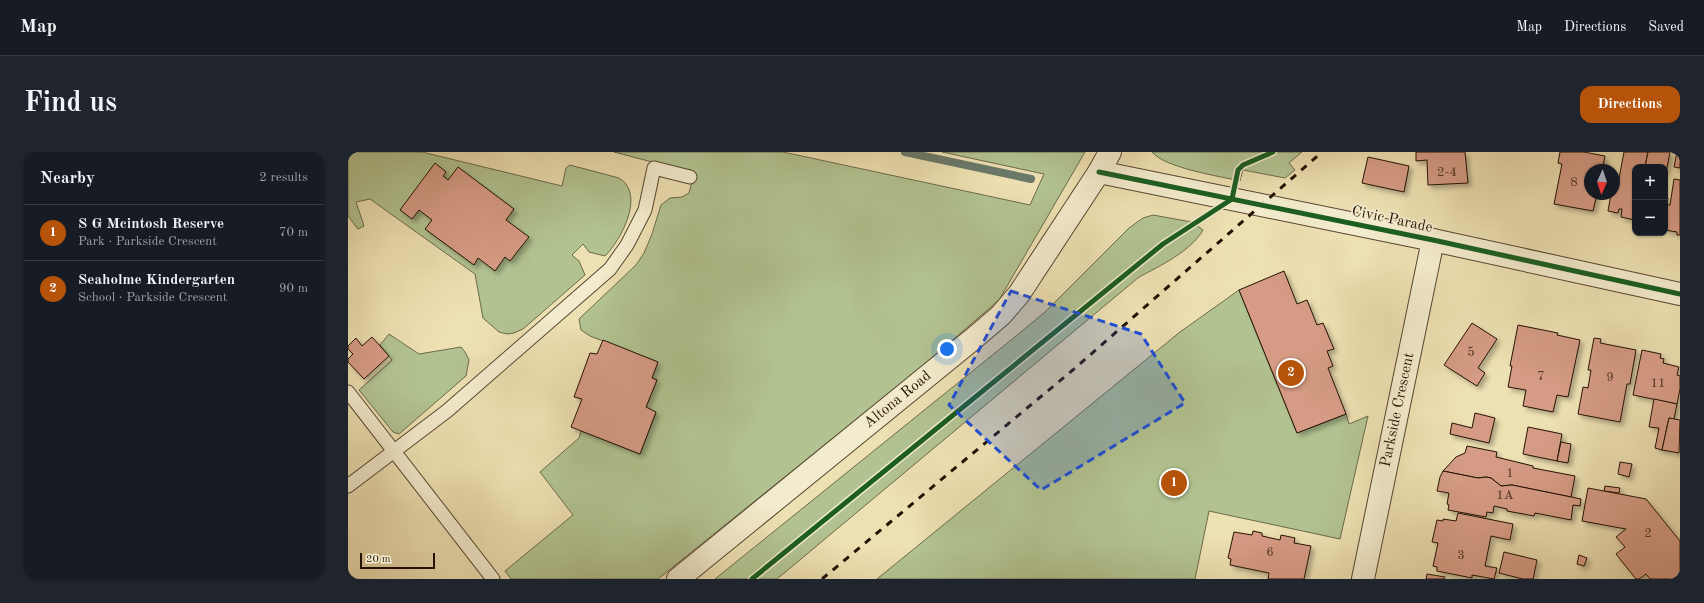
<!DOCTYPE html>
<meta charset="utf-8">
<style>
body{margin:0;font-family:"Old Standard TT",serif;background:#20242c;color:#f1f3f6}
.controls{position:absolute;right:12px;top:12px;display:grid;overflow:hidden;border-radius:8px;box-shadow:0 1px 3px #0004}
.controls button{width:36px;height:36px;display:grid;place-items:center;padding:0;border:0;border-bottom:1px solid #363941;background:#171b24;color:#f1f3f6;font:20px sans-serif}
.compass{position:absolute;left:1236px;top:12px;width:36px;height:36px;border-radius:50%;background:#171b24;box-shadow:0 1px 3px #0004;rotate:183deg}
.scale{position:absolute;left:12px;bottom:10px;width:75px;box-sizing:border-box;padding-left:4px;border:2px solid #241203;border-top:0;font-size:11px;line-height:14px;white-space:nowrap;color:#241203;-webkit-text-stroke:3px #f3ebcd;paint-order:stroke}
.you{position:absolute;left:599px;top:197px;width:14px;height:14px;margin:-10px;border:3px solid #fff;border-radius:50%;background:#1a73e8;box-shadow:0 0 0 6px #1a73e833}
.badge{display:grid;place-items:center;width:26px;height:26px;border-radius:50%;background:#b45309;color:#fff;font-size:13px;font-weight:700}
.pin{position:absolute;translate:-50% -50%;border:2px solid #fff;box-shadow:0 1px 4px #0006}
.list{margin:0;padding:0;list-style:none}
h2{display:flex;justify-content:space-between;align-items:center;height:52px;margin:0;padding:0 16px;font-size:17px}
h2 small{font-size:13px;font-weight:400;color:#9ea1a6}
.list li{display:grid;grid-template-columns:26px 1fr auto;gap:12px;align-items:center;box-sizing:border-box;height:56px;padding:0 16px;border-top:1px solid #363941}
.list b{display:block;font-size:15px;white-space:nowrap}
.list p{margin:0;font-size:13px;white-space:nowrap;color:#9ea1a6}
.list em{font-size:13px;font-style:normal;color:#9ea1a6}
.map{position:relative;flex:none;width:1332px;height:427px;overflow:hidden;border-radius:12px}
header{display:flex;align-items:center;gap:24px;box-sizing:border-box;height:56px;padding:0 20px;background:#171b24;border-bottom:1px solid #363941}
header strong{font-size:19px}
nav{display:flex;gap:22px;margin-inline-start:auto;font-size:14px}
.intro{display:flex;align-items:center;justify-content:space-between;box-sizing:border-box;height:96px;padding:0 24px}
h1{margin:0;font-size:28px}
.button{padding:10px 18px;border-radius:12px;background:#b45309;color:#fff;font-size:14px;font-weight:700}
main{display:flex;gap:24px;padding:0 24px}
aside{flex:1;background:#171b24;border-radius:12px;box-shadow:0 1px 3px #0004}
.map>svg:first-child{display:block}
</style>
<header>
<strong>Map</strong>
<nav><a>Map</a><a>Directions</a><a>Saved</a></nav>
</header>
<div class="intro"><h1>Find us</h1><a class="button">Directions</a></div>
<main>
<aside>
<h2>Nearby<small>2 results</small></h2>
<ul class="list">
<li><span class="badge">1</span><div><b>S G Mcintosh Reserve</b><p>Park · Parkside Crescent</p></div><em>70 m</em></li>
<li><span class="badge">2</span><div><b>Seaholme Kindergarten</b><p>School · Parkside Crescent</p></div><em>90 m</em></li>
</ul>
</aside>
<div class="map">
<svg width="1332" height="427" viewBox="0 0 1332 427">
<defs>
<filter id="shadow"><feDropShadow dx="3.5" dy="3.5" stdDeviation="2" flood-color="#0004"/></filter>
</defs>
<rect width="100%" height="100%" fill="#ede0b2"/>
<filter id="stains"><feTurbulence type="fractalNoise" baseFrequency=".005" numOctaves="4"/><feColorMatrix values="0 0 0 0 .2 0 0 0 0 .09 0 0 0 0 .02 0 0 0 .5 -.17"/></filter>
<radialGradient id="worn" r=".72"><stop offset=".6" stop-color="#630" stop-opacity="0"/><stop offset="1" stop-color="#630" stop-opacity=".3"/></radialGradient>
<g fill="#b2c391" stroke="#6b6a4a">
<path d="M0 0H74L214 34 218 16 222 13 271 26C298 42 273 88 257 104L241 100 235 92 224 103 231 109 237 123 175 177 166 181 159 182 151 180 135 166 127 122 22 47 8 50 16 74 10 77 0 64Z"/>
<path d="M266 0H435L682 53 696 22 594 0H737L651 148 572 216 310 427H163L157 419 225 363 192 320 231 286 233 279 292 302 308 261 298 255 309 228 304 226 310 210 242 184 233 178 231 167 288 113 296 101 304 82 313 53 322 46 334 45 341 41 346 21Z"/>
<path d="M804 0H954L941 11 947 18 937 26 895 18 892 29C871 24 817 16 804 0Z"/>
<path d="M805 63 844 70 855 78C843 99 812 114 791 125L429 427H367L673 180 697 160 781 76 795 66Z"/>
<path d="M891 138 949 281 998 262 1001 272 1020 264 992 387 861 359 847 427H529L832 180Z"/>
<path d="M41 182 71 202 113 195 117 200 121 208 118 224 51 282 45 280 11 238 44 208 32 193Z"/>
</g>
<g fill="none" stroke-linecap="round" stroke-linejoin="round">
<path stroke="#6a796a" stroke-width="8" d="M557 0 683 27"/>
</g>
<g fill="#d59b84" stroke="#241203" filter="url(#shadow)">
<path d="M1068 0H1117L1120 31 1080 33 1079 8 1068 9Z"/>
<path d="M1212 0H1236L1257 4 1254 18H1242V42H1249L1245 59 1206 52 1214 12 1210 11Z"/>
<path d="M1276 0H1300L1297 15H1287V68L1273 65 1274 57H1271L1270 61 1260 59 1263 42H1266V37H1269Z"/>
<path d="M1300 0H1322L1318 21H1317V15H1297Z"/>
<path d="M1329 0H1332V16L1326 15Z"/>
<path d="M1020 5 1061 14 1056 40 1014 31Z"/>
<path d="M87 11 98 20 95 24 100 28 110 15 166 57 158 68 181 85 162 109 157 105 147 119 130 106 126 113 77 77 84 68 71 58 64 67 52 58Z"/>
<path d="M1326 27 1332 28V83H1329V80L1317 78V62L1319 53H1322Z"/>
<path d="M1317 45 1320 46 1317 62Z"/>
<path d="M936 119 949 152 959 148 969 173 975 171 986 197 979 199 985 214 980 216 998 262 949 281 891 138Z"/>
<path d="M1124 171 1149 187 1130 216 1137 221 1129 234 1096 213Z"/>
<path d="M1170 173 1210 181 1209 183 1232 188 1220 245 1209 243 1205 260 1175 254 1178 238 1160 235 1164 214H1162Z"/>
<path d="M24 185 41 204 16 227 0 210V207L5 202 0 197V194L8 186 14 194Z"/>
<path d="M1246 186 1253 187 1252 191 1288 198 1282 232H1279L1272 270 1230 262 1235 235 1240 236 1243 218H1240Z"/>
<path d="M255 188 310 210 304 226 309 228 298 255 308 260 292 302 223 275 234 247 226 245 242 201 249 202Z"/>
<path d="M1294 198 1313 202 1312 206 1316 207 1315 211 1331 215 1329 223 1332 224V237L1329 252 1285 243Z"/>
<path d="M1306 247 1329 252 1326 267 1321 266 1314 298 1307 296 1311 276 1301 275Z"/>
<path d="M1127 261 1147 266 1141 291 1102 282 1104 271 1124 276Z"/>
<path d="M1321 266 1332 268 1331 301 1314 298Z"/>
<path d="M1180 275 1214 282 1209 309 1175 302Z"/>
<path d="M1213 290 1223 292 1220 311 1209 309Z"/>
<path d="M1119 294 1149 300 1148 305 1185 314V316L1227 324 1223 345 1164 333 1153 334 1143 326 1138 325 1130 326 1095 319 1108 305 1117 301Z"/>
<path d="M1272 310 1284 312 1281 325 1270 322Z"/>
<path d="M1095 319 1130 326 1138 325 1143 326 1153 334 1164 333 1233 347 1232 354 1225 353 1223 368 1187 361 1186 364 1159 359V357L1146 354 1145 361 1139 360 1138 365 1100 358 1101 353 1099 352 1101 341 1089 339 1092 325Z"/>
<path d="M1257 334 1272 336 1271 341 1256 339Z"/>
<path d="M1240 336 1298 347 1332 389V427H1302L1298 422 1291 427H1288L1268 402 1277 395 1268 385 1278 377 1234 369Z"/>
<path d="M1110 361 1165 372 1162 388 1143 384 1137 414 1149 416 1146 427 1124 423V426L1089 419V415L1085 414 1090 391 1084 390 1089 368 1095 369V367L1108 369Z"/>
<path d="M905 379 914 381V384L932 388 933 383 947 386 946 391 963 394 956 427H920L921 421 882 413 883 407 880 406 886 380 904 383Z"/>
<path d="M1156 400 1189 408 1185 427H1175L1151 421Z"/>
<path d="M1231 403 1239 406 1236 414 1229 412Z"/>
<path d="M1079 422 1097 425 1096 427H1078Z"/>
</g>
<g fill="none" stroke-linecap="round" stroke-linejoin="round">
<defs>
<g id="service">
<path d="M0 240 145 427"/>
<path d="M0 334 99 259 262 117 279 93 297 58 306 16 342 25"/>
</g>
<g id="minor">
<path d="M330 427 625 187 653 163 671 142 751 20"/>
<path d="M1015 427 1085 88"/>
</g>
<path id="tertiary" d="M762 0 751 20 1085 88 1332 142"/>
</defs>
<use href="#service" stroke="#56462f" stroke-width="15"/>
<use href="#minor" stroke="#56462f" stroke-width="24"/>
<use href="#tertiary" stroke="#56462f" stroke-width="24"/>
<use href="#service" stroke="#f3ebcd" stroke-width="13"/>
<use href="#minor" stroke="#f3ebcd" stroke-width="22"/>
<use href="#tertiary" stroke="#f3ebcd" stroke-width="22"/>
<path stroke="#241203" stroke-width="3" stroke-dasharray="7 7" stroke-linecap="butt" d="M474 427 726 217 974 0"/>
<defs>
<g id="cycleway">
<path d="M751 20 1085 88 1332 142"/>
<path d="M404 427 815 92 884 47 890 18 895 13 925 0"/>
</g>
</defs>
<use href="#cycleway" stroke="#f3ebcd" stroke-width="8"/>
<use href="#cycleway" stroke="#1b5e20" stroke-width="5"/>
</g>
<path fill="#1d4ed8" fill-opacity="0.2" stroke="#1d4ed8" stroke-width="3" stroke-dasharray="8 5" stroke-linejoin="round" d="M663 139 793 182 837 251 693 338 601 253Z"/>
<g text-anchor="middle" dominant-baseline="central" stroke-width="3.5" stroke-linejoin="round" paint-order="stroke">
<g font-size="13" fill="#503423">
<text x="1099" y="20">2-4</text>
<text x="1226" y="30">8</text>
<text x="1123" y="200">5</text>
<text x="1193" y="224">7</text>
<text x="1262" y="225">9</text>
<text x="1310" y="231">11</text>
<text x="1162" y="321">1</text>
<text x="1157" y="343">1A</text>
<text x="1300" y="381">2</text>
<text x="922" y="400">6</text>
<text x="1113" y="403">3</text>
</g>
<g font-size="15" fill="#241203" stroke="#f3ebcd">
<text transform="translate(1044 68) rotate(12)">Civic Parade</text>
<text transform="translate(550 248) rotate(-39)">Altona Road</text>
<text transform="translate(1050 258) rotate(-78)">Parkside Crescent</text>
</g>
</g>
<rect width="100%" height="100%" filter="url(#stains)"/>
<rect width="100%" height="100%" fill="url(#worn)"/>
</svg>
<div class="controls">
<button>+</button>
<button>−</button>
</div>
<svg class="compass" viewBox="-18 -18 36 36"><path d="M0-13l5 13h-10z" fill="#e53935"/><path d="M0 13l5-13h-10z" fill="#9ea1a6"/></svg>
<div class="scale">20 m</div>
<div class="you"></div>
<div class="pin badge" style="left:826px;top:331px">1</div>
<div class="pin badge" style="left:943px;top:221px">2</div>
</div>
</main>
